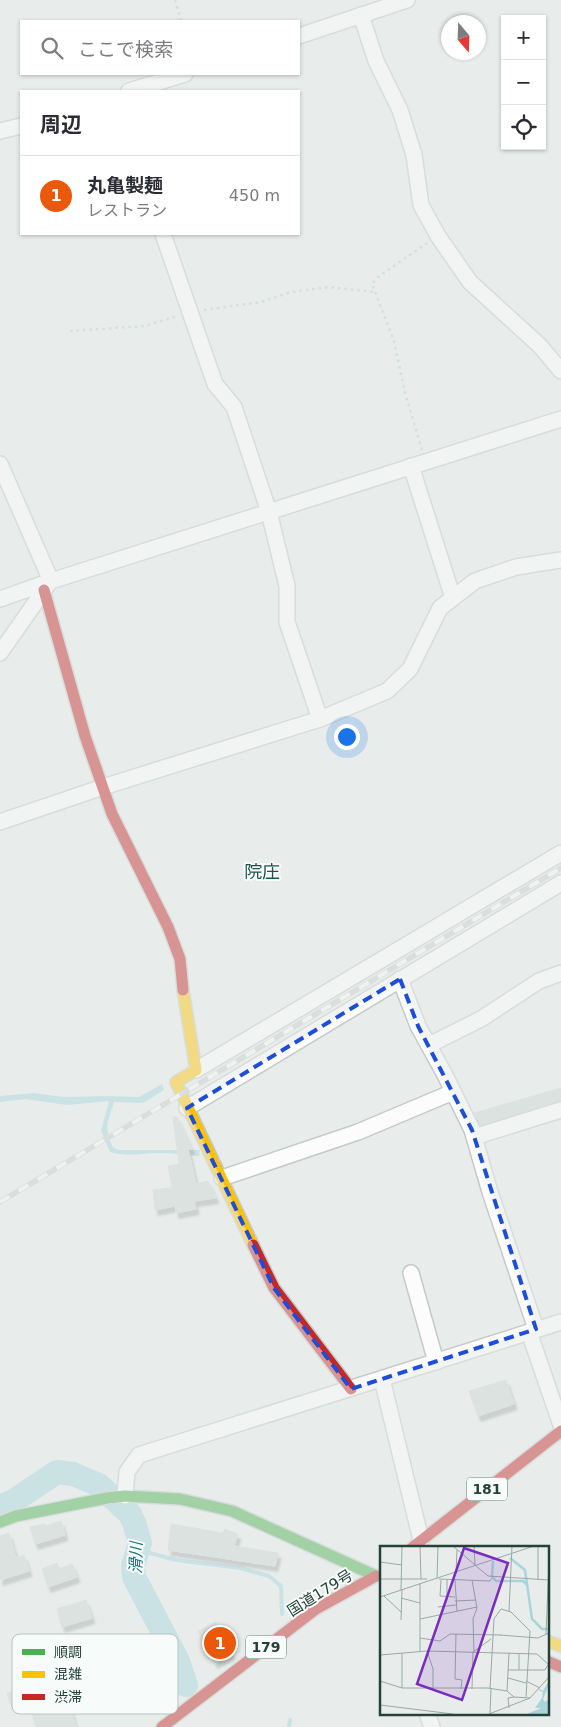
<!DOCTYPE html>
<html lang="ja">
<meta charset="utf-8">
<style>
body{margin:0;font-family:"DejaVu Sans","Noto Sans JP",sans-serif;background:#f2f2f3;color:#2b2b33}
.controls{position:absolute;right:15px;top:15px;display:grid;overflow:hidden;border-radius:0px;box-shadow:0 1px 4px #0004}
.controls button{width:45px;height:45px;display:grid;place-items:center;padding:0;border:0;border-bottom:1px solid #e1e1e2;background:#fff;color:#2b2b33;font:25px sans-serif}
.compass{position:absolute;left:441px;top:15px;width:45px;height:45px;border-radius:50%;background:#fff;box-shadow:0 1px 4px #0004;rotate:161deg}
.you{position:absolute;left:346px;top:736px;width:18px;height:18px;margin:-12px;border:4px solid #fff;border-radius:50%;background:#1a73e8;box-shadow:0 0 0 8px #1a73e833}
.badge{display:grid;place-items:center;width:32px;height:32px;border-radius:50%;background:#ea580c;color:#fff;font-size:16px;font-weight:700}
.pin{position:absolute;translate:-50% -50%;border:2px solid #fff;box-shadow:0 1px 5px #0006}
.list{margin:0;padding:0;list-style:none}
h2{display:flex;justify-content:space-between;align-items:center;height:65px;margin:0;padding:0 20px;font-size:21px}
h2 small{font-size:16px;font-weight:400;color:#7c7c81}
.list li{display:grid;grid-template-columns:32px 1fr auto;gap:15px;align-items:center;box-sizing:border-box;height:80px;padding:0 20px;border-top:1px solid #e1e1e2}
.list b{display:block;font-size:19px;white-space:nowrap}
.list p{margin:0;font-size:16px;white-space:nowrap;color:#7c7c81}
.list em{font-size:16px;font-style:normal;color:#7c7c81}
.icon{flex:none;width:28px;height:28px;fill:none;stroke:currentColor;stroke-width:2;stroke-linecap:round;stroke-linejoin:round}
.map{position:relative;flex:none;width:561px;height:1727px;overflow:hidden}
.search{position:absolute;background:#fff;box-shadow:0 1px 4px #0004;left:20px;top:20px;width:280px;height:55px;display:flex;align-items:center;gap:12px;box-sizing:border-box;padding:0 18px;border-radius:0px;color:#7c7c81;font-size:19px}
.panel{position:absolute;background:#fff;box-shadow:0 1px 4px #0004;left:20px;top:90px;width:280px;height:145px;border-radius:0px}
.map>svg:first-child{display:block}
</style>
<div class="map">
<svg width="561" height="1727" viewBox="0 0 561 1727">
<defs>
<filter id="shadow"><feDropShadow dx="3" dy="5.5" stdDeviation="1" flood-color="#0004"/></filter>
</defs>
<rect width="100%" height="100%" fill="#e8edeb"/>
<path fill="#a9d4db" d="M162 1084 164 1090 143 1103 114 1102C107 1125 104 1125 113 1148L119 1150H200L199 1156C187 1155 174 1153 162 1153 145 1152 127 1158 110 1152L101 1131 109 1101 67 1105 25 1099 0 1102V1096L34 1093 63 1097 109 1096 139 1097Z"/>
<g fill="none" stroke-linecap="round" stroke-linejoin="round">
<g stroke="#a9d4db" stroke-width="4">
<path d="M139 1546 150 1553 176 1560 240 1568 269 1576 281 1586 282 1614"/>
<path d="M289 1727 290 1720"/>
</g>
<path stroke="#a9d4db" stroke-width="24" d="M0 1506 12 1502 57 1472 73 1474 99 1485 130 1514 135 1525 140 1543 133 1566 134 1577 178 1661 186 1685"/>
</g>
<g fill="#cfd4d2" stroke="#d1d6d4" filter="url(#shadow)">
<path d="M561 1088V1101L480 1125 474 1113Z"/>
<path d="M173 1117H177L192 1149H188L196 1184 208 1181 216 1198 194 1201 196 1209 176 1213 175 1206 155 1210 153 1190 171 1188 170 1186H172L168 1166 179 1164Z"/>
<path d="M506 1380 514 1404 478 1416 469 1391Z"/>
<path d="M61 1521 65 1535 35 1544 30 1527 45 1524 46 1526Z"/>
<path d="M171 1524 223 1533 225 1529 238 1534 234 1546 278 1553 275 1566 168 1550Z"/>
<path d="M9 1533 16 1558 24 1555 29 1571 0 1580V1536Z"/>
<path d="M57 1563 59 1569 72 1564 77 1577 48 1587 42 1569Z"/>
<path d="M86 1600 92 1618 62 1627 57 1609Z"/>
<path d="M216 1622 232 1654 215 1663 198 1631Z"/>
<path d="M54 1653 76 1727H36L28 1700 11 1705 7 1693 24 1688 17 1664Z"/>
</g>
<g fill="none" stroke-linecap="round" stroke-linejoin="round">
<defs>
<g id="street">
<path d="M361 15 376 61 400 110 414 155 421 205 438 236 470 282 540 346 561 371"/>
<path d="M299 36 407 0"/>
<path d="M129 91 185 74"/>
<path d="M0 131 21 126"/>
<path d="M163 234 215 384 234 407 269 512 287 586V622L320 719"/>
<path d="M0 464 51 581"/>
<path d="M411 466 453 598"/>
<path d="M0 599 51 581 561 419"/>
<path d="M0 653 47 586"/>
<path d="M0 822 103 787 320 719 387 691 410 669 440 608 475 581 516 567 561 560"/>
<path d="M400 979 418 1026 445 1075 472 1130 490 1192 536 1329"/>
<path d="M429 1045 481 1019 539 981 561 973"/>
<path d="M196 1070 561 853"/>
<path d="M187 1108 561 883"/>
<path d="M474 1137 561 1110"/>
<path d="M222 1178 358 1132 453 1092"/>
<path d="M411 1273 436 1362"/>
<path d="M529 1332 561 1425"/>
<path d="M382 1379 421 1540"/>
<path d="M125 1496 127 1472 139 1455 561 1322"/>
<path d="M427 1713 432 1727"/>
</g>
<path id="fast" d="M0 1522 16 1516 107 1498 125 1496 180 1499 232 1511 376 1576"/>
<g id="slow">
<path d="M183 990 196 1070 176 1082 253 1245"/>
<path d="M547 1641 561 1646"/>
</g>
<g id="jam">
<path d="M44 590 85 736 112 814 168 927 180 959 183 990"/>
<path d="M253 1245 274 1288 351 1389"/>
<path d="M413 1547 561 1431"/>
<path d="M547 1661 561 1667"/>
<path d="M162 1727 316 1609 376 1576"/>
</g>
</defs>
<use href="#street" stroke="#c5cac8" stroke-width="18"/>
<use href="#fast" stroke="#c3cbc8" stroke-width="14"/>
<use href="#slow" stroke="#c3cbc8" stroke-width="14"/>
<use href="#jam" stroke="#c3cbc8" stroke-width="14"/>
<g stroke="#c3ccca" stroke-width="2.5" stroke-dasharray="2.5 4" stroke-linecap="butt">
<path d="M175 0 181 21"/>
<path d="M204 310 261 302 291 292 329 287 375 292"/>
<path d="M70 331 145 326 177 316"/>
<path d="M422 450 405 393 394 341 372 284 378 277 427 243"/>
</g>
<use href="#street" stroke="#fcfcfc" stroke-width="15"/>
<use href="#fast" stroke="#4caf50" stroke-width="11"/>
<use href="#slow" stroke="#ffc107" stroke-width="11"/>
<use href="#jam" stroke="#c62828" stroke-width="11"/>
<defs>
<path id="rail" d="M0 1202 561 868"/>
</defs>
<use href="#rail" stroke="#c9cdcc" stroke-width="5.5"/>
<use href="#rail" stroke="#f7fbf9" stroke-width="4" stroke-dasharray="11" stroke-linecap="butt"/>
</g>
<path d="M0 0H561V1727H0ZM400 979 418 1026 472 1130 536 1329 351 1389 274 1288 187 1108Z" fill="#e8edeb" fill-opacity=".55" fill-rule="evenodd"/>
<path fill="none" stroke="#1d4ed8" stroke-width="4" stroke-dasharray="10 6" stroke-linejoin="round" d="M400 979 418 1026 472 1130 536 1329 351 1389 274 1288 187 1108Z"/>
<g text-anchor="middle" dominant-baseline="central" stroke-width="4" stroke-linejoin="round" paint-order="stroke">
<g fill="#f7fbf9" stroke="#637a73" stroke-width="1">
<rect x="467" y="1477.5" width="40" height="23" rx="4"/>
<rect x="246" y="1635.5" width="40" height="23" rx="4"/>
</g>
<g font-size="14" font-weight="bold" fill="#24423a">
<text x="487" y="1489">181</text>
<text x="266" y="1647">179</text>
</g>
<g font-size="15" fill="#24423a" stroke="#f7fbf9">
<text transform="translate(320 1593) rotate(-32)">国道179号</text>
</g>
<g font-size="16" font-style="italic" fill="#1c6f80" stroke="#f7fbf9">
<text transform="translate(136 1558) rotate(-89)">滑川</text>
</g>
<g font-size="18" fill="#1f5548" stroke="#f7fbf9">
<text x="262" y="871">院庄</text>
</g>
</g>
<g transform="translate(380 1546)">
<rect width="169" height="169" fill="#e8edeb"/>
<path d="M169 135V139L163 153 165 156 169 153V168H147L161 162H155L162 152 163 146 160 145 158 142 163 145Z" fill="#a9d4db"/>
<path fill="none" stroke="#a9d4db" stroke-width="2.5" d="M130 12 145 24 152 73 162 83H169M113 15 112 30 116 35H143L147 39"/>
<path fill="none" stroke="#9aa9a4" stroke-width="1" d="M40 0 41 33M73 0 95 19M94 0 95 19 108 30 169 34M0 16 22 19M76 27 77 4M57 32 58 0M0 33H47M59 33 110 35 112 32M61 34 60 50 75 51M75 34 77 65M92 34 97 62 93 73 94 106M158 34V1M21 44 22 0M4 50 21 66M0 51 154 0M67 51V34M21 52 40 57M75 55 96 54M58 61 76 59M129 65 132 0M40 73 97 61M21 74 22 44M76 88 75 133 82 134 81 143M166 88 169 17M120 89 158 92 169 87M40 92 60 95 70 88 121 89M40 105V38M47 105 53 123V143M93 106 111 93M0 109 47 105 157 108 169 119M128 124H165L169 117M139 124V108M128 132 146 137M0 135 22 142H108L127 145 134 151 150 152M146 135 160 142M22 142V107M92 143 93 106M110 143 114 73 121 63 131 66 150 85 146 151M127 145 129 107M0 159 73 168M129 162 128 152 134 151M109 168 150 152 169 131M110 168 111 143"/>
<path fill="#7b2cbf" fill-opacity="0.15" stroke="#7b2cbf" stroke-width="2.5" d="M84 2 128 17 82 154 37 138Z"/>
<rect width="169" height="169" fill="none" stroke="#24423a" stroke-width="2.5"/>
</g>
<rect x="12" y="1634" width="166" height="80" rx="8" fill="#f7fbf9" stroke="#b8c4c0" stroke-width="1"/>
<rect x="22" y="1649" width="23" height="6" fill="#4caf50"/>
<rect x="22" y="1671" width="23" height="7" fill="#ffc107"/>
<rect x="22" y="1694" width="23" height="6" fill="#c62828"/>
<g font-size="14" fill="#24423a">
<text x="54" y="1657">順調</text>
<text x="54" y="1679">混雑</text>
<text x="54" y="1702">渋滞</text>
</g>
</svg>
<div class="controls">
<button>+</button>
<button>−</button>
<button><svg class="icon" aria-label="locate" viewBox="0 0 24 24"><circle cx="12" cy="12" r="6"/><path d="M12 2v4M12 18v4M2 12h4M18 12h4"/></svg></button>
</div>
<svg class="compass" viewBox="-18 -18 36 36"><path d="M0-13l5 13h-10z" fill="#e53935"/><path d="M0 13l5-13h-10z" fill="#7c7c81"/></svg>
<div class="you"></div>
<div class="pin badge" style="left:220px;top:1643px">1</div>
<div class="search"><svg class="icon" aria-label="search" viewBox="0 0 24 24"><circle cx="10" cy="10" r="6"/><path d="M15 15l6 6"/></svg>ここで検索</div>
<section class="panel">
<h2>周辺<small></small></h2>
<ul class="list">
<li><span class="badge">1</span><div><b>丸亀製麺</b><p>レストラン</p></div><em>450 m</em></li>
</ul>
</section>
</div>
